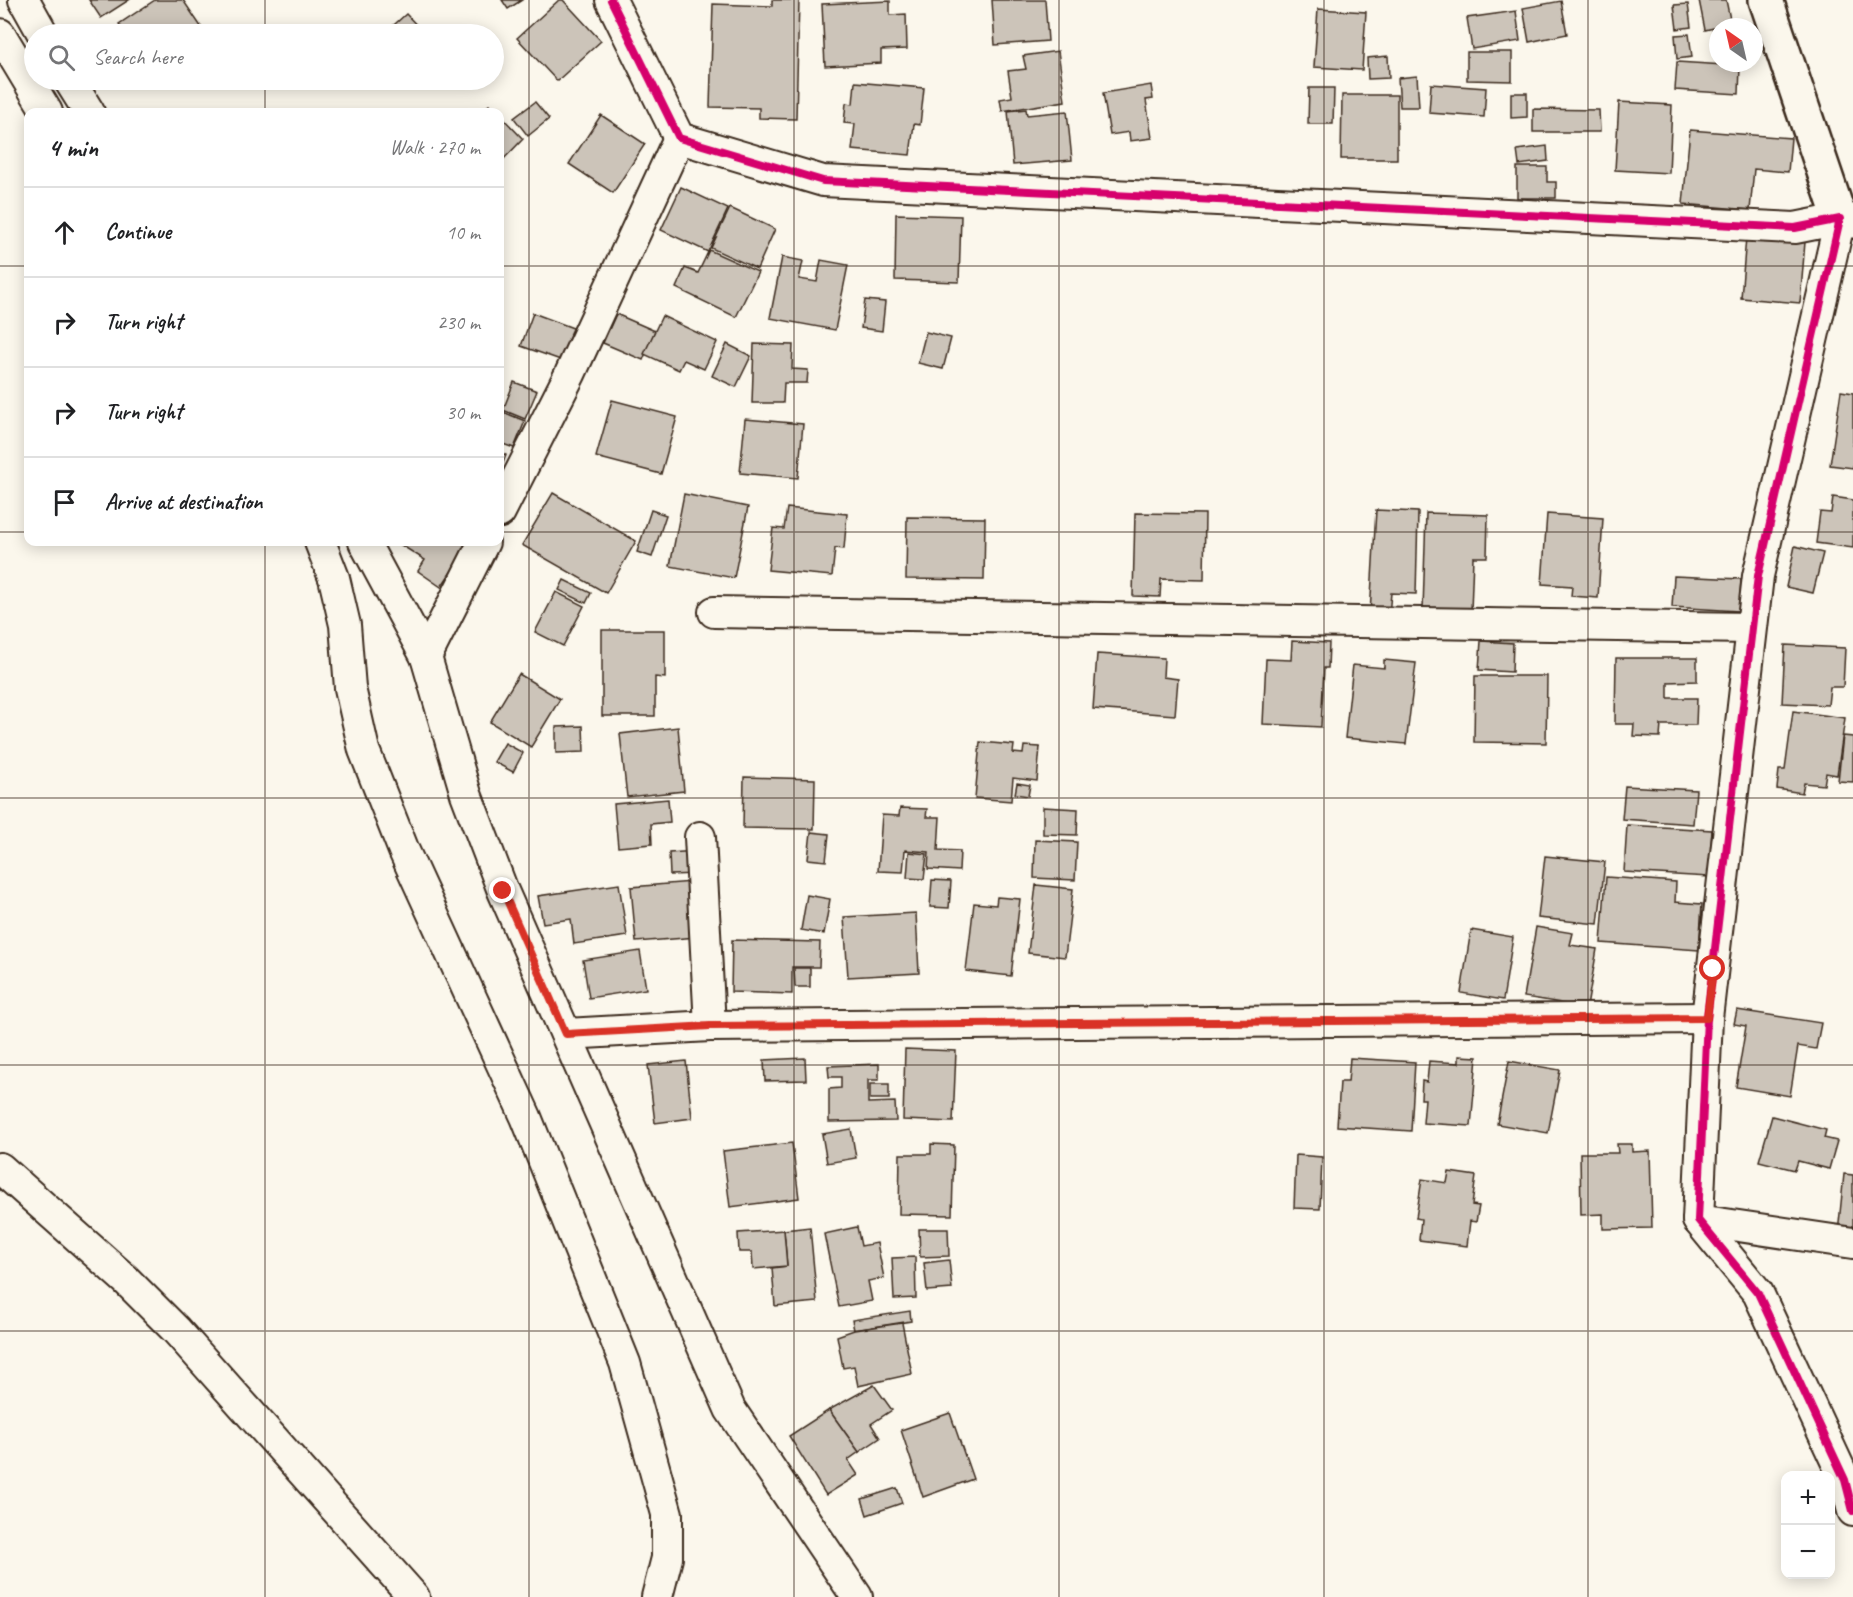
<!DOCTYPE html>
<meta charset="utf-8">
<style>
body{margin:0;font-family:Caveat,sans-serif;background:#f2f2f2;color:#202124}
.controls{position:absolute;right:18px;bottom:18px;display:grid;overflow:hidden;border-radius:12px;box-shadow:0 3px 15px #0003}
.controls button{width:54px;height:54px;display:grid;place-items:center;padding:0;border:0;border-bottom:2px solid #e0e0e0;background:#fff;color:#202124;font:30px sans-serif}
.compass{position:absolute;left:1709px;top:18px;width:54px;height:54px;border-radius:50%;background:#fff;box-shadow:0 3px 15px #0003;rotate:326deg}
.stop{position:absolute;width:18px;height:18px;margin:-14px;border:4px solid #d93025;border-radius:50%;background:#fff}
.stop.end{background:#d93025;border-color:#fff;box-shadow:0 2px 6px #0008}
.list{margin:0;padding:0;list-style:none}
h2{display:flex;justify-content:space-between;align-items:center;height:78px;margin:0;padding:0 24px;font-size:26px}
h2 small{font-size:20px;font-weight:400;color:#757577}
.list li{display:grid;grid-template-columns:39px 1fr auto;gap:18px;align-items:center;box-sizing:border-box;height:90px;padding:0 24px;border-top:2px solid #e0e0e0}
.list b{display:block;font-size:22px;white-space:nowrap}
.list em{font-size:20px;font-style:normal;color:#757577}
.icon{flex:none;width:33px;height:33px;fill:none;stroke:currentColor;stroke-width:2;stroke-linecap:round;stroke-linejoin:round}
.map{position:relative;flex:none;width:1853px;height:1597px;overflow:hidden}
.search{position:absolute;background:#fff;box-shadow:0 3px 15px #0003;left:24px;top:24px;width:480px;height:66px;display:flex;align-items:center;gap:15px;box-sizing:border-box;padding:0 21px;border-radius:33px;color:#757577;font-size:22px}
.panel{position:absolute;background:#fff;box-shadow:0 3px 15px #0003;left:24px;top:108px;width:480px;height:438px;border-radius:12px}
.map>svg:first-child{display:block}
</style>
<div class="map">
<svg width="1853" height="1597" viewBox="0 0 1853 1597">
<rect width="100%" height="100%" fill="#fbf7ec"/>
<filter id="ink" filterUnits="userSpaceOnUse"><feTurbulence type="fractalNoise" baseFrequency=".0167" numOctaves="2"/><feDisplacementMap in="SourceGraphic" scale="12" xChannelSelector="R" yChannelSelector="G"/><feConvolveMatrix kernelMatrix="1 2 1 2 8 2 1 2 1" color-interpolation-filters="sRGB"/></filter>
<g filter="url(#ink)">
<g fill="#ccc4b9" stroke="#3b2a1e" stroke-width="1.5">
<path d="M89 0H129L101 18Z"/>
<path d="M155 0H183L206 34H126L119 24Z"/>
<path d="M502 0H522L508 9Z"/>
<path d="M559 0H563L601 41 557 81 517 38Z"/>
<path d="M772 0H799L796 119 759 118V108L710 107 713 4 772 6Z"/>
<path d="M992 0H1045L1048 41 995 45Z"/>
<path d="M1699 0H1726L1731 24 1705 30Z"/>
<path d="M890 1V15L906 14 907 49 881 50V63L825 66 822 4Z"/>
<path d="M1561 1 1567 34 1529 42 1523 8Z"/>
<path d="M1688 4 1691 27 1677 29 1674 5Z"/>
<path d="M1318 9 1366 12 1362 70 1314 67Z"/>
<path d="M1516 11 1520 41 1472 49 1467 18Z"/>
<path d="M406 14 425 34H384Z"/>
<path d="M1689 34 1692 57 1677 59 1675 35Z"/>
<path d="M1058 51 1065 101 1002 111 1000 99 1012 97 1008 71 1026 69 1023 56Z"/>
<path d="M1467 52H1512V81L1467 80Z"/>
<path d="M1388 56 1389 78 1368 79 1367 58Z"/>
<path d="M1677 62 1740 66 1739 94 1675 90Z"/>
<path d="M1417 76 1419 107H1400L1398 78Z"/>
<path d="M384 80H405L394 90Z"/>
<path d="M855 82 924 88 920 125 914 124 910 155 852 150 855 124 844 123 846 103 853 104Z"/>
<path d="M1431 84 1486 88 1484 117 1429 113Z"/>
<path d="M1151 85 1153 99 1146 100 1152 138 1130 141 1129 132 1110 135 1103 93Z"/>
<path d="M1309 88H1334L1333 124H1308Z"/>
<path d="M1511 93H1527V117L1511 118Z"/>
<path d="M1342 95H1397V159H1341Z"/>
<path d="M535 102 549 119 528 136 514 118Z"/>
<path d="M1619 102 1672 105 1669 173 1615 170Z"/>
<path d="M489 105 497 112H481Z"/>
<path d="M1026 109 1027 115 1067 111 1072 160 1013 165 1008 111Z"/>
<path d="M1533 109 1599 110 1600 132H1533Z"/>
<path d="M500 115 523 139 500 163Z"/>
<path d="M601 115 645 144 613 193 569 164Z"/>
<path d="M1690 130 1791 138 1788 172 1754 169 1750 210 1683 204Z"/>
<path d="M1547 146 1548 161 1519 165 1517 150Z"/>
<path d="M1517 167H1547V182H1556V198H1517Z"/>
<path d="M681 187 728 209 708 252 661 230Z"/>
<path d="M730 208 775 229 757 269 711 248Z"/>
<path d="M896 214 961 216 959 282 895 280Z"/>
<path d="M1746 237 1805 242 1800 303 1741 298Z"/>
<path d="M709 250 758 272 736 317 676 288 685 268 698 273Z"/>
<path d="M782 257 803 261 799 279 817 282 821 260 848 265 835 330 770 318Z"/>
<path d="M865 300 885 302 882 331 861 328Z"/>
<path d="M533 313 581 331 569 363 521 346Z"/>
<path d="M616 314 655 331 643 360 603 343Z"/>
<path d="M662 316 717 342 704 369 684 360 679 370 644 354Z"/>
<path d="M926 332 951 338 943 369 918 363Z"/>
<path d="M727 344 751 356 736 387 712 376Z"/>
<path d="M754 344 793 345 792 369 808 370 807 383H784L783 403H752Z"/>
<path d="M514 382 537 391 525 419 503 410Z"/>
<path d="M1841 391 1853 393V468L1830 465Z"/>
<path d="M612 400 677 417 661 474 596 457Z"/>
<path d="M503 412 525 421 514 448 500 443V419Z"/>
<path d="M745 419 803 424 798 478 740 473Z"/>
<path d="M500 452 506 455 500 471Z"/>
<path d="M553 493 636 541 606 593 522 545Z"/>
<path d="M684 494 748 507 734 578 670 566Z"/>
<path d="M1833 497 1853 500V548L1816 543 1820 512 1831 513Z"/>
<path d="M787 508 847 514 844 549 835 548 832 576 768 570 773 528 784 529Z"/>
<path d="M651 510 666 515 652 557 637 552Z"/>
<path d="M1376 510 1418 512 1416 594 1391 593 1389 615 1370 614Z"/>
<path d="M1135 513 1205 514 1204 580 1161 579 1160 597 1133 596Z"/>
<path d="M1426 513 1488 515 1487 557H1473L1471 611 1423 610Z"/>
<path d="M1547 514 1603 518 1598 598 1571 596 1572 586 1542 584Z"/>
<path d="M907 517 985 518 984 580 906 579Z"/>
<path d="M403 542H471L441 587 418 571 425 560 401 545Z"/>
<path d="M1795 546 1823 553 1813 593 1786 587Z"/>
<path d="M1674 576 1741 579 1739 611 1672 607Z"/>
<path d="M564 580 591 593 586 603 559 590Z"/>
<path d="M556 592 584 606 563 646 535 632Z"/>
<path d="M602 630H665V678L655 677V716H602Z"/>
<path d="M1292 641 1329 643 1328 668H1324L1321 727 1263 724 1266 659 1291 660Z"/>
<path d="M1481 641 1513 643 1512 672 1479 670Z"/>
<path d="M1785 645 1845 648 1843 687H1830L1828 705 1782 703Z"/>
<path d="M1097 654 1164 658 1163 677 1178 679 1175 715 1093 709Z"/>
<path d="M1616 658H1697V681L1668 682V698H1697L1696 725H1661L1660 737 1633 736 1634 724H1615Z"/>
<path d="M1384 660 1416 663 1406 744 1345 738 1353 665 1384 668Z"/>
<path d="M519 674 560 699 531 747 490 722Z"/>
<path d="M1475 676H1547L1546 743 1474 742Z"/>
<path d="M1793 711 1845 718 1837 775 1826 773 1824 785 1804 783 1802 793 1777 789 1779 770H1785Z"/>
<path d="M583 726 584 752 556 753V727Z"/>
<path d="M678 727 684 791 627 797 620 734Z"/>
<path d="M1843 736 1853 737V782L1838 781Z"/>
<path d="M980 742 1014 745 1013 753 1023 754 1024 746 1040 747 1037 781 1013 778 1011 801 975 798Z"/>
<path d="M505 743 523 753 513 772 494 762Z"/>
<path d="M744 777 815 779 814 829 743 828Z"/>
<path d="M1017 783 1030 785 1028 796 1015 794Z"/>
<path d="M1625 786 1696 790 1693 824 1622 819Z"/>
<path d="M668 799 670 822 651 824 652 844 618 847 614 804Z"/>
<path d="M1043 807 1078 809 1077 835 1043 834Z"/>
<path d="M900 808 927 809 926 817H940L938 850 960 851 959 871 928 869 929 852 905 850 903 872 878 871 882 815 899 816Z"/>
<path d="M1627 825 1712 830 1709 877 1624 872Z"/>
<path d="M811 832 829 834 826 861 808 859Z"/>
<path d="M1035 840 1077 842 1075 880 1034 878Z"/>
<path d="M696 851 697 874 670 875 669 853Z"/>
<path d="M909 852 927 854 924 879 907 878Z"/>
<path d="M1545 856 1605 862 1598 924 1538 918Z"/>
<path d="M1606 877 1676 882 1675 902 1702 904 1699 950 1601 943Z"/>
<path d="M932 880 951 881 949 908 930 907Z"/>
<path d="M692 882 697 937 636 942 631 887Z"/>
<path d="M619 884 627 936 574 944 571 919 543 923 538 896Z"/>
<path d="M1036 885 1073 889 1065 957 1028 953Z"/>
<path d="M807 895 830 899 824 934 801 930Z"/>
<path d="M997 897 1020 899 1011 976 966 971 974 903 996 905Z"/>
<path d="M916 913 919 973 848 977 844 917Z"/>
<path d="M1536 927 1573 933 1570 945 1597 949 1587 1007 1524 997Z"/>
<path d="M1471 930 1513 937 1503 1000 1461 993Z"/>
<path d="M732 940 820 942 819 967H792V994L731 992Z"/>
<path d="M640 951 646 989 589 998 583 960Z"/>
<path d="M794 968H810V987H795Z"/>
<path d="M1737 1010 1821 1023 1816 1049 1798 1046 1790 1096 1736 1087 1746 1026 1734 1024Z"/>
<path d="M905 1049 956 1051 953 1122 903 1120Z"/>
<path d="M1459 1056 1477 1057 1471 1126 1423 1123 1425 1099H1421L1422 1081 1427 1082 1429 1061 1459 1063Z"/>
<path d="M805 1058 806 1080 765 1081 764 1060Z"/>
<path d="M1350 1058 1415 1062 1411 1131 1337 1126 1340 1082H1348Z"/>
<path d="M686 1061 692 1118 655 1123 648 1065Z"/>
<path d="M1509 1061 1560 1070 1548 1133 1497 1124Z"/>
<path d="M879 1064V1080H868V1103L895 1102 896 1121 829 1122V1089L841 1088V1077H829L828 1066Z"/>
<rect x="870" y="1084" width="19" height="15"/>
<path d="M1772 1116 1826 1130 1824 1138 1837 1141 1829 1169 1798 1161 1795 1170 1759 1161Z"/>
<path d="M851 1129 856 1158 827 1163 822 1134Z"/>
<path d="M792 1143 799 1198 730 1207 723 1151Z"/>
<path d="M931 1144 954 1145 952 1215 899 1214 900 1154H931Z"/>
<path d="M1617 1144H1632V1152L1650 1151 1652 1228 1603 1229V1214L1581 1215 1580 1153H1618Z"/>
<path d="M1296 1155 1322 1157 1320 1209 1294 1208Z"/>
<path d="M1449 1172 1476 1176 1472 1205 1479 1206 1476 1222 1470 1221 1467 1246 1419 1240 1421 1219 1416 1218 1422 1179 1447 1183Z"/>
<path d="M1844 1174 1853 1175V1234L1838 1233Z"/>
<path d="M810 1227 817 1302 775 1306 772 1268 787 1266 784 1230Z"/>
<path d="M857 1227 861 1246 877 1243 884 1278 868 1281 872 1301 839 1307 824 1234Z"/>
<path d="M919 1229H948L949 1256 920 1257Z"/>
<path d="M784 1230 787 1266 753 1269 752 1252H739L738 1233Z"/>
<path d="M915 1257 916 1298 894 1299 892 1258Z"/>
<path d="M949 1260 952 1289 927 1291 924 1263Z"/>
<path d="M910 1311 911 1321 854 1330 852 1320Z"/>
<path d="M902 1323 912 1374 858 1386 854 1366 843 1368 837 1336 854 1330Z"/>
<path d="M874 1385 892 1410 871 1424 880 1438 859 1452 829 1410Z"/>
<path d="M829 1410 859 1452 848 1460 858 1475 826 1495 789 1436Z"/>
<path d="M950 1413 973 1479 923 1497 901 1430Z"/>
<path d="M897 1488 902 1503 867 1515 862 1499Z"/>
</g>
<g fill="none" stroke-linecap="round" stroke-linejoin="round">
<defs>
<g id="street">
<path d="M24 0 43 34"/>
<path d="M611 0 679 138 823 181 1795 228 1840 219 1758 576 1707 1018 1698 1220 1758 1293 1845 1480 1853 1511"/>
<path d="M0 34 47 112"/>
<path d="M69 80 89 112"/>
<path d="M500 512 570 374 679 138"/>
<path d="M320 542 334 578 345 625 350 688 364 750 404 851 526 1117 625 1363 667 1514V1558L657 1597"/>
<path d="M364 542 426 657 466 794 503 891 730 1409 857 1597"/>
<path d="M714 612 1751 628"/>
<path d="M426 657 484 542"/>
<path d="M700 837 710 1026"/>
<path d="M566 1034 710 1026 1707 1018"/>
<path d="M0 1168 125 1279 176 1330 414 1597"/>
<path d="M1698 1220 1853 1243"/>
</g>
<path id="secondary" d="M1766 0 1840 219 1853 221"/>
</defs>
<use href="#street" stroke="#3b2a1e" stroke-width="34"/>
<use href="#secondary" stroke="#3b2a1e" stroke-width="38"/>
<use href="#street" stroke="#fbf7ec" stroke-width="30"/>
<use href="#secondary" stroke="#fbf7ec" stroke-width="33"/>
<defs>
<path id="cycleway" d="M611 0 679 138 823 181 1795 228 1840 219 1758 576 1707 1018 1698 1220 1758 1293 1845 1480 1853 1511"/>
</defs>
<use href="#cycleway" stroke="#fbf7ec" stroke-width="11"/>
<use href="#cycleway" stroke="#d6006c" stroke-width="8"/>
</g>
</g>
<g fill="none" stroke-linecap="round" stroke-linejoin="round" filter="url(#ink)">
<path stroke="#d93025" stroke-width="8" d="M503 891 566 1034 710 1026 1707 1018 1713 969"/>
</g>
<path fill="none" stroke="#3b2a1e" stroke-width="1.5" stroke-opacity="0.55" d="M265 0V34M529 0V1597M794 0V1597M1059 0V1597M1324 0V1597M1588 0V1597M265 80V112M0 266H28M500 266H1853M0 532H28M500 532H1853M265 542V1597M0 798H1853M0 1065H1853M0 1331H1853"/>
</svg>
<div class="controls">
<button>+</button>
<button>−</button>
</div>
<svg class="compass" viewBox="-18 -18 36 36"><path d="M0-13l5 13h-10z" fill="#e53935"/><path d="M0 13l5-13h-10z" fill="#757577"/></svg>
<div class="stop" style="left:1713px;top:969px"></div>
<div class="stop end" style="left:503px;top:891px"></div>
<div class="search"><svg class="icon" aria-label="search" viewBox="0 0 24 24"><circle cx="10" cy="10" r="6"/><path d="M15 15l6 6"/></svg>Search here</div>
<section class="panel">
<h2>4 min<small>Walk · 270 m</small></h2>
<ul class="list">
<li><svg class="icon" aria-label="ahead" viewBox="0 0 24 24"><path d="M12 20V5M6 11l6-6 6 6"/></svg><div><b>Continue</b></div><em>10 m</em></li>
<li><svg class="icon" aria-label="right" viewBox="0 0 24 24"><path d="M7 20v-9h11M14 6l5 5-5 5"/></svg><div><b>Turn right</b></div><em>230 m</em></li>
<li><svg class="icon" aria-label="right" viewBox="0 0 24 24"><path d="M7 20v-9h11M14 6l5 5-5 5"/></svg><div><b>Turn right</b></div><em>30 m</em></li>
<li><svg class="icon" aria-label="arrive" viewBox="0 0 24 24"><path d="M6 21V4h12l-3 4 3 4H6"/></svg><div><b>Arrive at destination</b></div></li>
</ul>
</section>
</div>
